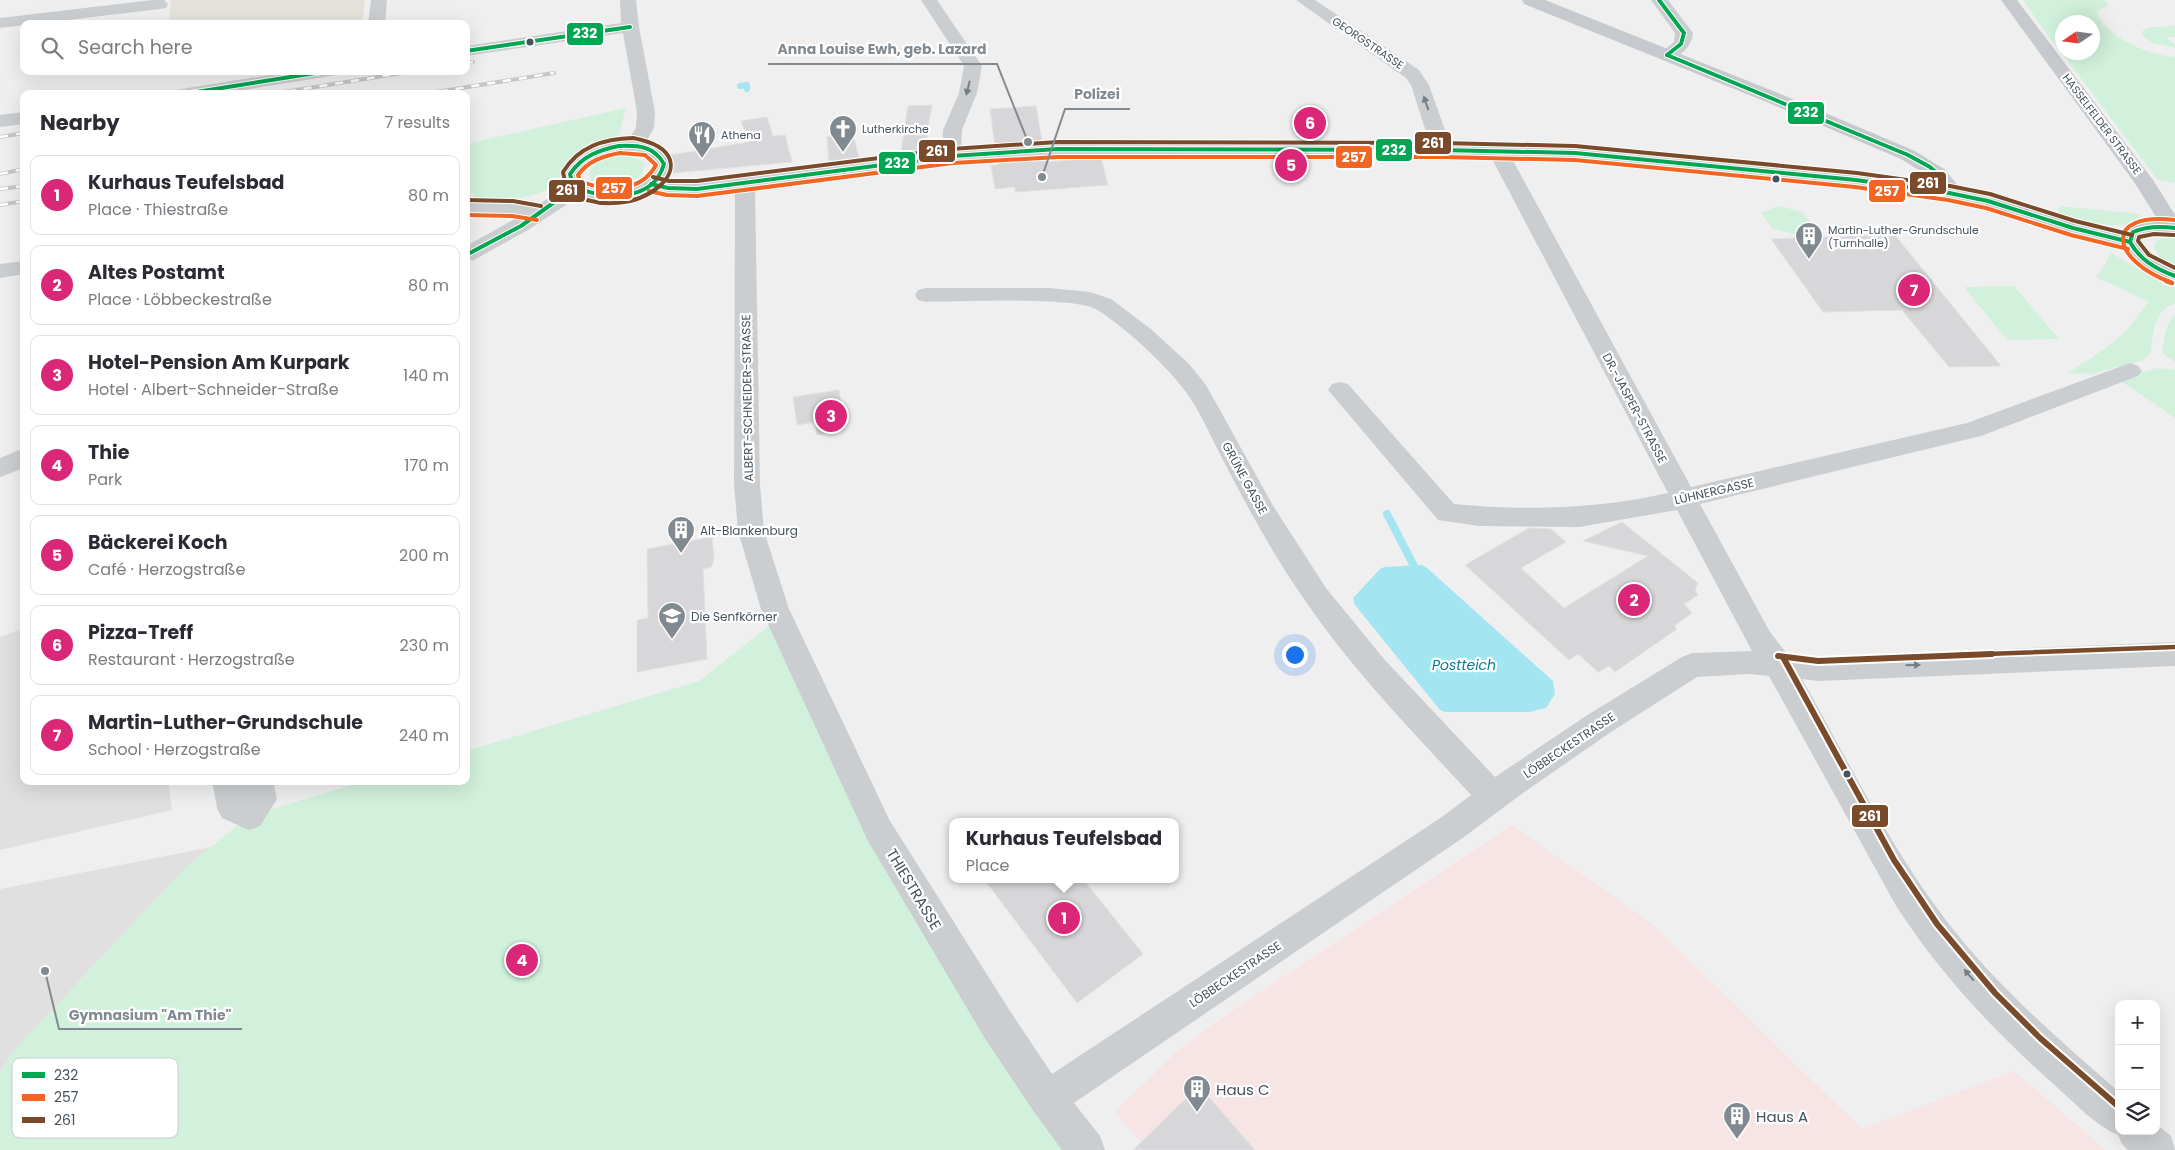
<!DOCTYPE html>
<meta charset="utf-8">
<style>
body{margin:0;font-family:Poppins,sans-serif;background:#f2f2f3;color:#2b2b33}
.controls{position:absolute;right:15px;bottom:15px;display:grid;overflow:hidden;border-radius:10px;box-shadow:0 5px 20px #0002}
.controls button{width:45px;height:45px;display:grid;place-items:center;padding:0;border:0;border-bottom:1px solid #e1e1e2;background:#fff;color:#2b2b33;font:25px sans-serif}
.compass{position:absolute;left:2055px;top:15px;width:45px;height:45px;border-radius:50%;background:#fff;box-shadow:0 5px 20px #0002;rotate:257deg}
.you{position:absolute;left:1294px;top:654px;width:18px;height:18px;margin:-12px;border:4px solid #fff;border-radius:50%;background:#1a73e8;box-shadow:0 0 0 8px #1a73e833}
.badge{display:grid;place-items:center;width:32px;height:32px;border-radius:50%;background:#db2777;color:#fff;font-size:16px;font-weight:700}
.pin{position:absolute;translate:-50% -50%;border:2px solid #fff;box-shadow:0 1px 5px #0006}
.popup{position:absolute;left:949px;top:818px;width:230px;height:65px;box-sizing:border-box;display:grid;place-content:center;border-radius:10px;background:#fff;filter:drop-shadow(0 1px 4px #0005);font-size:16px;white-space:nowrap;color:#7c7c81}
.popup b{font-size:19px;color:#2b2b33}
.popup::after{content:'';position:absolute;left:50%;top:100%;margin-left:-10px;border:10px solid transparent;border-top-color:#fff}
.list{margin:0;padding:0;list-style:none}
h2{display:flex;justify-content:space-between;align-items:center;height:65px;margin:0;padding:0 20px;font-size:21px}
h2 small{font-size:16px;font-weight:400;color:#7c7c81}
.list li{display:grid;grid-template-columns:32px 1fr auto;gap:15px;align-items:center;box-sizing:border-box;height:80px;margin:0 10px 10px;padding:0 10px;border:1px solid #e1e1e2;border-radius:10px}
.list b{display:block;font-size:19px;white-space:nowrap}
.list p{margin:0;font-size:16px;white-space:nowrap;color:#7c7c81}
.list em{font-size:16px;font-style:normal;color:#7c7c81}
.icon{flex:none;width:28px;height:28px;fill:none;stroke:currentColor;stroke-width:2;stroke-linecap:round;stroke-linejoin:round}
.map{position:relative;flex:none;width:2175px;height:1150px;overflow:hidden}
.search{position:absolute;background:#fff;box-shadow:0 5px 20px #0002;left:20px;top:20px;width:450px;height:55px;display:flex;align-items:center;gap:12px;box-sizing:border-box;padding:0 18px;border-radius:10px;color:#7c7c81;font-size:19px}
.panel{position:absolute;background:#fff;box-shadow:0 5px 20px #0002;left:20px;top:90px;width:450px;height:695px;border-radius:10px}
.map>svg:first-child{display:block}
</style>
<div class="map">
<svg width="2175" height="1150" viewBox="0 0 2175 1150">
<rect width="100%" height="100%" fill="#f0efef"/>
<path fill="#e5e2dc" d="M171 0H365L362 24H168Z"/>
<g fill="#e1e0e1">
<path d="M24 628V781H168L172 810 0 850V637Z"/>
<path d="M211 847 186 867 13 1052 0 1072V889Z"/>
</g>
<path fill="#f7e5e5" d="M1512 825 1650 922 1862 1129 2014 1071 2106 1150H1154L1145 1139 1141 1143 1115 1112 1177 1051 1242 1004Z"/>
<g fill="#d1f1dc" fill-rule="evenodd">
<path d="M2023 0H2105L2109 6 2100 9 2097 12C2104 37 2151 56 2175 57V183L2158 180 2041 26ZM2062 22H2092V52H2062Z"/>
<path d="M2175 26V37H2169L2167 39 2175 45V48L2152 43 2142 35 2143 30 2151 27Z"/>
<path d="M626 108 619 134C604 145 586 148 571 159 561 166 562 179 552 186 529 202 498 199 473 200L474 193 466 194V144Z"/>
<path d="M619 156C630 156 639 156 645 165L641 175C627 185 606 191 590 179V170C598 161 608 158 619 156Z"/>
<path d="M1778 206 1803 212 1814 227 1797 235 1772 228 1761 213Z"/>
<path d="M2059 206 2141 214C2131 236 2074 220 2058 212Z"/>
<path d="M2175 238V265L2160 257 2153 246C2157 237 2166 238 2175 238Z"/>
<path d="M2110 252 2154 278 2175 286V304C2154 308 2152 337 2151 353L2141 361 2091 374 2067 373C2087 361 2108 348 2125 332 2134 323 2140 311 2149 302L2096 277 2105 265Z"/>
<path d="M2014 286 2059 339 2007 340 1964 287Z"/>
<path d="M2175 315V362L2162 353 2165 333 2172 316Z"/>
<path d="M2157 368 2175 370V418L2118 379Z"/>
<path d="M770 625 1065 1150H0V1072L13 1052 186 867 249 816 365 781H466V751L699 681Z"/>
</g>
<path fill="#a3e6f2" d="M1421 565 1426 567 1553 681 1555 694 1546 708 1529 712H1445L1440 710 1355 605 1353 598 1380 569 1384 567Z"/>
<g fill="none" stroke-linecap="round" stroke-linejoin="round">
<path stroke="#a3e6f2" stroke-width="6" d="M740 86 747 85V89"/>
<path stroke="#a3e6f2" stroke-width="8" d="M1387 514 1414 566"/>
</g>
<g fill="#d7d7d9" stroke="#e1e1e2">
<path d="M932 105 927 134 929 151 901 153 908 106Z"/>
<path d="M1036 106 1042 142 995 146 990 109Z"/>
<path d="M767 117 773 136 785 135 792 162 673 173 674 162 671 155 749 142 741 121Z"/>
<path d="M853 135 859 157 829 161 827 137Z"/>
<path d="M1045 158 1046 162 1101 158 1108 185 1015 192V187L995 189 991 165H998V162Z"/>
<path d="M1894 234 1967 324 2001 366 1949 367 1902 310 1823 312 1771 239Z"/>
<path d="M839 390 845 430 817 435 815 422 797 425 793 397Z"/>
<path d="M1622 522 1698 583 1695 590 1698 595 1684 604 1692 613 1674 626 1677 629 1615 672 1609 666 1598 672 1578 654 1569 660 1465 565 1529 528 1551 529 1566 542 1521 568 1564 608 1648 556 1583 541Z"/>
<path d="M712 537 714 559 711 567 703 569 707 659 637 672V620L648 618 647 549Z"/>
<path d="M984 879H1083L1143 954 1077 1003Z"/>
<path d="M1199 1086 1255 1150H1133Z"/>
</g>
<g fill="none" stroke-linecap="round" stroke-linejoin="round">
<g fill="#cbced0" fill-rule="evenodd">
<path d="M152 0H164L168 4 166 8 160 9 0 28V18Z"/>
<path d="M371 0H387L385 24H368Z"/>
<path d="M620 0H636L639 27 655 112 654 128 646 142C666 147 682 163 666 181L668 182 697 183 942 153 943 130 959 93 964 66 921 0H937L982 66 977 93 962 130 961 150 1058 143 1430 144 1411 85 1406 78 1296 0H1315L1419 70 1429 85 1450 144 1575 147 1856 174 1956 189 1959 193 1956 197 1949 199 1856 186 1575 159 1511 157 1691 487 1967 423 2122 366 2130 363 2138 366 2142 371 2138 376 1981 436 1700 504 1770 632 1787 654 1818 657 2175 642V666L1818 681 1802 679C1847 758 1887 842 1942 915 1992 982 2056 1037 2119 1092V1131H2156V1124L2171 1136 2175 1150H2128L2122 1144 2118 1135C2096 1126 2079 1107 2061 1091 1998 1035 1940 975 1895 904L1769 676 1748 674 1697 677 1611 732 1523 793 1464 837 1074 1103 1100 1136 1105 1150H1062L1034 1112 984 1037 868 841 761 609 738 531 734 484 735 191 697 195 668 194 655 191 626 200 611 202 578 197 528 230 474 260 466 261V246L522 215 466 214V202L503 201 536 206 564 188 560 174C574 150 601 140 628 140L636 128 637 112 623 33 466 56V46L621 23ZM619 152C632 151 648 150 654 164 646 192 605 196 582 183L580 174C588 160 604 155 619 152ZM1058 155 1491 157 1668 493C1598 509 1525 511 1454 504L1348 384 1340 382 1332 384 1328 390 1438 520 1479 526 1579 527 1677 510 1752 651 1692 653 1682 657 1589 714 1495 777 1384 659 1326 588 1272 504 1206 385 1189 364 1152 330 1111 299 1090 292 1049 288H926L918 290 915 295 918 300 926 302C958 302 1073 296 1096 309 1126 328 1165 364 1186 392 1201 413 1212 439 1224 462 1249 510 1275 558 1306 602 1354 672 1414 733 1471 795L1442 817 1052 1074 1010 1011 890 821 789 609 764 531 760 484 755 188 967 162Z"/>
<path d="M1651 0H1668L1693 33C1692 48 1676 62 1661 59L1658 55 1674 42 1675 33Z"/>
<path d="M294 71H339L336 75 330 76 219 94H173L176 90 182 89Z"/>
<path d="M24 112V124L0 127V115Z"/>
<path d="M24 261V274L0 278V264Z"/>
<path d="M24 448V468L0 477V458Z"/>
<path d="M212 781H273L277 799 260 826 249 830 222 818 217 808Z"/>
</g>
<path fill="#c6cace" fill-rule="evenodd" d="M1522 0H1545L1783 95 1915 151 1944 169 1956 183 1958 189 2122 234C2128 222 2145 220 2158 220L2134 182 2001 0H2017L2153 180 2175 215V234L2153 232 2143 235 2141 242 2150 255 2175 268V283C2153 277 2133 267 2121 246L1942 197 1936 184 1930 177 1901 159 1769 103 1524 4Z"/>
<defs>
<g id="rail">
<path d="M466 63 473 62"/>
<path d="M272 94 414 71"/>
<path d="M424 94 554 73"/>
<path d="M0 137 24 133"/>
<path d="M0 174 24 169"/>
<path d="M0 189 24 186"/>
<path d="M0 205 24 201"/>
</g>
</defs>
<use href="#rail" stroke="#c5c7ca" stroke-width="4"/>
<use href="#rail" stroke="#fff" stroke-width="2.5" stroke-dasharray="8" stroke-linecap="butt"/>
<defs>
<g id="bus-1">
<path d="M1659 0 1684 33 1681 44 1667 55"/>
<path d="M466 51 630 27"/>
<path d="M1667 55 1908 155 1930 167 1941 177"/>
<path d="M184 94 328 71"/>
<path d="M619 146C638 145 654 146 664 164 653 203 603 200 573 186L570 174C582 156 599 150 619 146Z"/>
<path d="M651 184 668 188 697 189 952 156 1058 149 1442 150 1575 153 1856 180 1949 193 1988 201 2073 228 2130 242"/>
<path d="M2175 228C2160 226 2147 226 2133 232L2130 242C2140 260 2156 269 2175 276"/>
<path d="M466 255 521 226 556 201 577 189"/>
</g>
<g id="bus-2-far1">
<path d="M620 153 645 155 656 165C641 193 606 192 580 181L578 175C588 161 603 156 620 153Z"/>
<path d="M649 191 667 195 697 196 953 163 1058 157H1442L1575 160 1855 187 1948 200 1986 208 2071 235 2128 249"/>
<path d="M466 215 512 216 537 220"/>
<path d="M2170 282C2113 261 2100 212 2175 220"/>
</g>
<path id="bus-2" d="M2166 281 2172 283"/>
<g id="bus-3-far2">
<path d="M633 138C722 155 635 233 567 191L563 172C579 146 604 139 633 138Z"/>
<path d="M653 177 669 181H697L951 149 1058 142 1442 143 1575 146 1857 173 1950 186 1990 194 2075 221 2132 235"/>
<path d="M466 200 513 201 541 206"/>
<path d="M2174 235 2154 234 2139 237 2138 241 2149 255 2175 268"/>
</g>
<path id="bus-3-far1" d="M1960 655 2175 647"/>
<g id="bus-3">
<path d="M1778 656 1818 661 1992 654"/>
<path d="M1784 659 1894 860 1937 924 1995 993 2040 1038 2119 1107"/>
</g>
</defs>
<use href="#bus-1" stroke="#fff" stroke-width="6"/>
<use href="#bus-2-far1" stroke="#fff" stroke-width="6"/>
<use href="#bus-2" stroke="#fff" stroke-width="8"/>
<use href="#bus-3-far2" stroke="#fff" stroke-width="6"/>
<use href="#bus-3-far1" stroke="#fff" stroke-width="8"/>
<use href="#bus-3" stroke="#fff" stroke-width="10"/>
<use href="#bus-1" stroke="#00a651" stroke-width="4"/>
<use href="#bus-2-far1" stroke="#f26522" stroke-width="4"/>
<use href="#bus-2" stroke="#f26522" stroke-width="4.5"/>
<use href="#bus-3-far2" stroke="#7a4b2a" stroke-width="4"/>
<use href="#bus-3-far1" stroke="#7a4b2a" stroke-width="4.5"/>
<use href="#bus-3" stroke="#7a4b2a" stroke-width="6"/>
</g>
<defs><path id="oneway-solid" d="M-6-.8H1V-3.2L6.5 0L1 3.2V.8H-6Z" transform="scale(1.25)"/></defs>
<g fill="#747e85">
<use href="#oneway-solid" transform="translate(968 88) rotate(104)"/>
<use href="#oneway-solid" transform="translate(1426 103) rotate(-109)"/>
<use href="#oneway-solid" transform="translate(1913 665) rotate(-2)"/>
<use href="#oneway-solid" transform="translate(1969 975) rotate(-131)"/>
</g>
<defs>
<symbol id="church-pin" viewBox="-11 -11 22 30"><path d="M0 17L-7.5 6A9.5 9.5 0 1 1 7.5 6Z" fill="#818a90" stroke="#fff"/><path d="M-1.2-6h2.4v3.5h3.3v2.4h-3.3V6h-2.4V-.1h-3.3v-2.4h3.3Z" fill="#fff"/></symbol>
<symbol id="restaurant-pin" viewBox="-11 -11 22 30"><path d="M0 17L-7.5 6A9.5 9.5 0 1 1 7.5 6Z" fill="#818a90" stroke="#fff"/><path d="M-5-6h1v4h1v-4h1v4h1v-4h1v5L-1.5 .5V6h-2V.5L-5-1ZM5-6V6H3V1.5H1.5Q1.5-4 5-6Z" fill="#fff"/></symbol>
<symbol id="building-pin" viewBox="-11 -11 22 30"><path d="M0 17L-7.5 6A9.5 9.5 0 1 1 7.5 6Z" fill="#818a90" stroke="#fff"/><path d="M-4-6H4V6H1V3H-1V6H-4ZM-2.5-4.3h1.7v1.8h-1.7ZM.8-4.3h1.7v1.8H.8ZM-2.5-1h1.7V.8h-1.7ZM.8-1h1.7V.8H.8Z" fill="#fff"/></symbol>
<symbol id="school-pin" viewBox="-11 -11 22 30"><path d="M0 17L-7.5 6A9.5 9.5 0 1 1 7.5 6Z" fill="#818a90" stroke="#fff"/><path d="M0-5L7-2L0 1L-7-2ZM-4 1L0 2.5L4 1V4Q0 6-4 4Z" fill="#fff"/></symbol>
</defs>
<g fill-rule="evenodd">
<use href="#church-pin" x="827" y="113" width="32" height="43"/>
<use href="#restaurant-pin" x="686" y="119" width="32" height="43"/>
<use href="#building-pin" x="1793" y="220" width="32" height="43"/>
<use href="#building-pin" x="665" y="514" width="32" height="43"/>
<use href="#school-pin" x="656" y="600" width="32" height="43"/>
<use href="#building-pin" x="1181" y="1073" width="32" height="43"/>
<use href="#building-pin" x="1721" y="1100" width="32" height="43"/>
</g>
<g fill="#45535d" stroke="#fff" stroke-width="2">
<circle cx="530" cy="42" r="4.5"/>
<circle cx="1776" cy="179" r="4.5"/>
<circle cx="1847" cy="774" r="4.5"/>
</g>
<g text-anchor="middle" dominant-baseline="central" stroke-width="4.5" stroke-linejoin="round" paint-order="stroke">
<g font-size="11" fill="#45535d" stroke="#fff">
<text transform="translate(1368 43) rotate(34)">GEORGSTRASSE</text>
<text transform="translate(2102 124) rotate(53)">HASSELFELDER STRASSE</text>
</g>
<g font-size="11" fill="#45535d" stroke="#fff" text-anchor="start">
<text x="862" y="129">Lutherkirche</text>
<text x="721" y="135">Athena</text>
<text x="1828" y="230">Martin-Luther-Grundschule<tspan x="1828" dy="13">(Turnhalle)</tspan></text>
</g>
<g font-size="12" fill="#45535d" stroke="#fff">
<text transform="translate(747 398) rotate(-91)">ALBERT-SCHNEIDER-STRASSE</text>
<text transform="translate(1635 408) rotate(62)">DR.-JASPER-STRASSE</text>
<text transform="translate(1245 478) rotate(61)">GRÜNE GASSE</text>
<text transform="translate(1714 491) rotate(-13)">LÜHNERGASSE</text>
<text transform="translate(1569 745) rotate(-34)">LÖBBECKESTRASSE</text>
<text transform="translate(1235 974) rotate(-34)">LÖBBECKESTRASSE</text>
</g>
<g font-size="12" fill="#45535d" stroke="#fff" text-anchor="start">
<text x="700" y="530">Alt-Blankenburg</text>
<text x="691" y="616">Die Senfkörner</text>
</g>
<g font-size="14" font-style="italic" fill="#037d94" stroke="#fff">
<text x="1464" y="665">Postteich</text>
</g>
<g font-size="15" fill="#45535d" stroke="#fff">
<text transform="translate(914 889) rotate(59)">THIESTRASSE</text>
</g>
<g font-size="15" fill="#45535d" stroke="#fff" text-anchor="start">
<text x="1216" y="1089">Haus C</text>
<text x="1756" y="1116">Haus A</text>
</g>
</g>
<rect x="12" y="1058" width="166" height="80" rx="8" fill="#fff" stroke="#c7cbce" stroke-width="1"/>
<rect x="22" y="1072" width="23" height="6" fill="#00a651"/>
<rect x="22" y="1094" width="23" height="7" fill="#f26522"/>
<rect x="22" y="1117" width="23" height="6" fill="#7a4b2a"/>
<g font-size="14" fill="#45535d">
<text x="54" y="1080">232</text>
<text x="54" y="1102">257</text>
<text x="54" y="1125">261</text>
</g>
<path fill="none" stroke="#818a90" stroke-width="2" d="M1028 142L997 64H768M1042 177L1065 109H1130M45 971L59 1029H242"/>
<g fill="#818a90" stroke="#fff" stroke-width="2">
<circle cx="1028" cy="142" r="5"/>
<circle cx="1042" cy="177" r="5"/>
<circle cx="45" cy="971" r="5"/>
</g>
<g font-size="14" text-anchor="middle" font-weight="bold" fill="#818a90" stroke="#fff" stroke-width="4.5" stroke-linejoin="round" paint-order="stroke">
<text x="882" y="54">Anna Louise Ewh, geb. Lazard</text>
<text x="1097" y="99">Polizei</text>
<text x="150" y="1020">Gymnasium "Am Thie"</text>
</g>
<g stroke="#fff" stroke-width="2">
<rect x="566" y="22" width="38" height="24" rx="5" fill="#00a651"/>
<rect x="1787" y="101" width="38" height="24" rx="5" fill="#00a651"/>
<rect x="1414" y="131" width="38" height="24" rx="5" fill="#7a4b2a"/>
<rect x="1375" y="138" width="38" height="24" rx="5" fill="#00a651"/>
<rect x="918" y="139" width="38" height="24" rx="5" fill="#7a4b2a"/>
<rect x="1335" y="145" width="38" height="24" rx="5" fill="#f26522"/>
<rect x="878" y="151" width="38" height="24" rx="5" fill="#00a651"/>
<rect x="1909" y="171" width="38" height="24" rx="5" fill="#7a4b2a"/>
<rect x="595" y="176" width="38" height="24" rx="5" fill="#f26522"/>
<rect x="548" y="179" width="38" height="24" rx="5" fill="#7a4b2a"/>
<rect x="1868" y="179" width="38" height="24" rx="5" fill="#f26522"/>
<rect x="1851" y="804" width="38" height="24" rx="5" fill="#7a4b2a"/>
</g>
<g font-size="14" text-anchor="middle" font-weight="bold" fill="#fff">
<text x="585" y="38">232</text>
<text x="1806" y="117">232</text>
<text x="1433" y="148">261</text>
<text x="1394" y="155">232</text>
<text x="937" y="156">261</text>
<text x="1354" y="162">257</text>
<text x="897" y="168">232</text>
<text x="1928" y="188">261</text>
<text x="614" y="193">257</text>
<text x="567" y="195">261</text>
<text x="1887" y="196">257</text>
<text x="1870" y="821">261</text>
</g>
</svg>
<div class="controls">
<button>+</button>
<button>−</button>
<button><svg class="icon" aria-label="layers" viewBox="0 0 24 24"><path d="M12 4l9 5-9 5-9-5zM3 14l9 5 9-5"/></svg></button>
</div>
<svg class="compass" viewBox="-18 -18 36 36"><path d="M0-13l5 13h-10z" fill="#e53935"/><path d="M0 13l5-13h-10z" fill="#7c7c81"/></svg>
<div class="you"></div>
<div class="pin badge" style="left:1064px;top:918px">1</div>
<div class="popup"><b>Kurhaus Teufelsbad</b>Place</div>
<div class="pin badge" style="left:1634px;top:600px">2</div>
<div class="pin badge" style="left:831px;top:416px">3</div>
<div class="pin badge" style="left:522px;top:960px">4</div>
<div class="pin badge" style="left:1291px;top:165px">5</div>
<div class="pin badge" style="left:1310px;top:123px">6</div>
<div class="pin badge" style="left:1914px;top:290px">7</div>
<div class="search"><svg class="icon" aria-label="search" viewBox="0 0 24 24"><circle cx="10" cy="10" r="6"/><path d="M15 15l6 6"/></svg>Search here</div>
<section class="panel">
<h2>Nearby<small>7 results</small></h2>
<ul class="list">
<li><span class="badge">1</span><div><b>Kurhaus Teufelsbad</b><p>Place · Thiestraße</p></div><em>80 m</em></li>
<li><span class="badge">2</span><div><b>Altes Postamt</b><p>Place · Löbbeckestraße</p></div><em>80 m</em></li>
<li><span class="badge">3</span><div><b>Hotel-Pension Am Kurpark</b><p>Hotel · Albert-Schneider-Straße</p></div><em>140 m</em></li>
<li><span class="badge">4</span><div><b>Thie</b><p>Park</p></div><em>170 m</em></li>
<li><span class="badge">5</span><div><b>Bäckerei Koch</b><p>Café · Herzogstraße</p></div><em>200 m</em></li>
<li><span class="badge">6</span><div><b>Pizza-Treff</b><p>Restaurant · Herzogstraße</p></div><em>230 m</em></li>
<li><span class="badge">7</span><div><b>Martin-Luther-Grundschule</b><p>School · Herzogstraße</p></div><em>240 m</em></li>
</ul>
</section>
</div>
